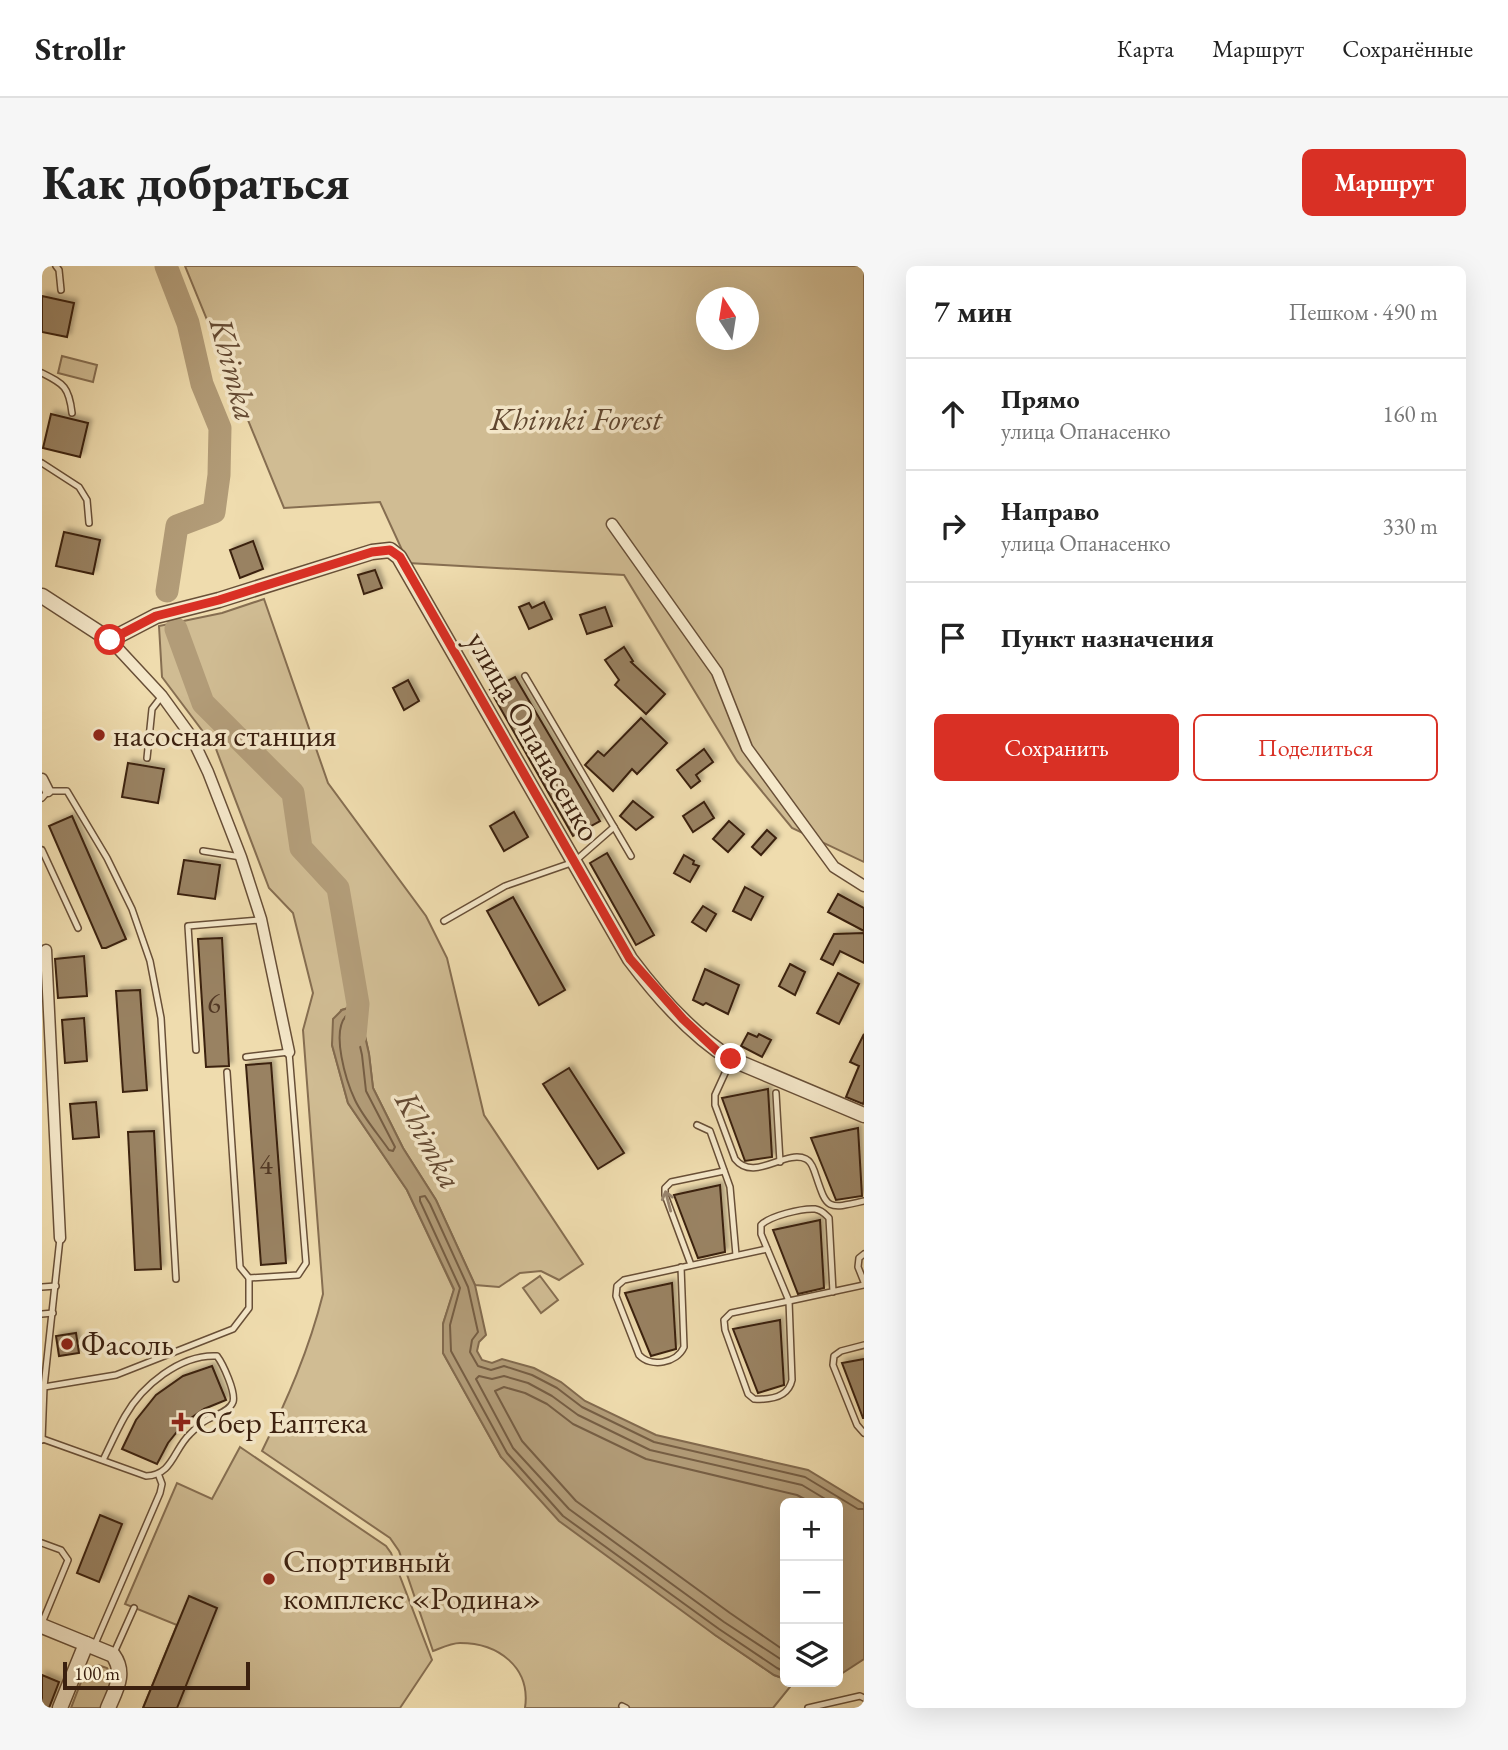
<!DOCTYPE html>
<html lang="ru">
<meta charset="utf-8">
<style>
body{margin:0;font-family:"EB Garamond",serif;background:#f6f6f6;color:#222}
.controls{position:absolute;right:21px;bottom:21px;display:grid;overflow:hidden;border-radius:10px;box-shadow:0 7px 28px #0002}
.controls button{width:63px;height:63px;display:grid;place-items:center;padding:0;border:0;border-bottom:2px solid #e0e0e0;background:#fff;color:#222;font:35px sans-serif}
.compass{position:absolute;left:654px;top:21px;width:63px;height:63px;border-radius:50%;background:#fff;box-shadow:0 7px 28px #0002;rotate:348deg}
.scale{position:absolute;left:21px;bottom:18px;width:187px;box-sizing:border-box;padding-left:7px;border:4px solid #3b200f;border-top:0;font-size:19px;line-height:24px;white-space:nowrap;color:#3b200f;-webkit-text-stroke:5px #f5e8ca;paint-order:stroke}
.stop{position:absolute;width:21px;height:21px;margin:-16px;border:5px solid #d93025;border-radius:50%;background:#fff}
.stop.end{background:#d93025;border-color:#fff;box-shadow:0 2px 7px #0008}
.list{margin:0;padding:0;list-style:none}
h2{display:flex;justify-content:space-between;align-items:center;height:91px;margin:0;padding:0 28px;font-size:30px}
h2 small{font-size:23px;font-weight:400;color:#767676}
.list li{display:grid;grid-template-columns:46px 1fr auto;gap:21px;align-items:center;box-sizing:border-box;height:112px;padding:0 28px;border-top:2px solid #e0e0e0}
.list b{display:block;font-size:26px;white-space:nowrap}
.list p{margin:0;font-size:23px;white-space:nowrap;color:#767676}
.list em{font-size:23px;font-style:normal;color:#767676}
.actions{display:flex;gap:14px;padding:21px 28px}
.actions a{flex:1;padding:16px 0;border:2px solid #d93025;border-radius:10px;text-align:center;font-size:24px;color:#d93025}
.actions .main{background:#d93025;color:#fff}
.icon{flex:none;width:38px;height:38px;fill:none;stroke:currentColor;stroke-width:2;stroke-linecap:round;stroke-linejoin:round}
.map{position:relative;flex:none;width:822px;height:1442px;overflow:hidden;border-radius:10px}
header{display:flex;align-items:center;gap:42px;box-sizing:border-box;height:98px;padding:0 35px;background:#fff;border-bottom:2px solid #e0e0e0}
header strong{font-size:33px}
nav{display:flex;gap:38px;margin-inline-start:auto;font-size:24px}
.intro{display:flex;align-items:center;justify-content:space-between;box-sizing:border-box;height:168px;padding:0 42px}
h1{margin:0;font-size:49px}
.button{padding:18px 32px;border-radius:10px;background:#d93025;color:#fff;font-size:24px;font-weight:700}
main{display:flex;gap:42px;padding:0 42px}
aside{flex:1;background:#fff;border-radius:10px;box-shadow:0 7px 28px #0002}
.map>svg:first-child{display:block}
</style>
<header>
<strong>Strollr</strong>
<nav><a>Карта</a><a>Маршрут</a><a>Сохранённые</a></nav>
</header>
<div class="intro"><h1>Как добраться</h1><a class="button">Маршрут</a></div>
<main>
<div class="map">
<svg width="822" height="1442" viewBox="0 0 822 1442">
<defs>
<filter id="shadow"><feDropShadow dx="3.5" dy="-3.5" stdDeviation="2" flood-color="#0004"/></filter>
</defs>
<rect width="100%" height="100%" fill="#efdcae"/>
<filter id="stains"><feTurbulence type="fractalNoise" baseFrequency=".00286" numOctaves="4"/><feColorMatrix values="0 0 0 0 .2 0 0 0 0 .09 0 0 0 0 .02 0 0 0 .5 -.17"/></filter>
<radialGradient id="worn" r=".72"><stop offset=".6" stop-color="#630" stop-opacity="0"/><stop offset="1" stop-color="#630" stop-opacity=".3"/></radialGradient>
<g fill="#d0bc93" stroke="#866e51" stroke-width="2" fill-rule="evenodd">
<path d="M143 0H822V596L750 562 695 495 582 309 366 297 338 236 242 242ZM664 32H706V74H664Z"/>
<path d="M20 90 55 99 51 116 16 107Z"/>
<path d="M222 333 286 517 384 650 405 692 442 849 541 998 517 1014 499 1005 478 1007 457 1021 433 1019 394 934 361 882 331 822 327 788 316 739 299 744 290 779 306 837 365 924 412 1024 401 1058V1087L459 1191 673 1369 732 1409 743 1413V1416H752L731 1442H483C489 1401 456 1377 418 1377 409 1377 399 1382 391 1385L357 1285 348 1272 220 1185C245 1134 267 1084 281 1028L261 764 271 727 251 647 227 622 174 483 120 411 117 360 180 347Z"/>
<path d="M498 1010 516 1034 499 1047 481 1022Z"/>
<path d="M198 1181 344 1280 349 1287 390 1394 358 1442H101L135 1359 83 1338 135 1217 170 1233Z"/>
<path d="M56 1399 65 1402 71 1413 60 1442H29L44 1403Z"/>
</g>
<path fill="#b29c78" stroke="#826a4e" stroke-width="2" d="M316 739 327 788 331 822 361 882 394 934 433 1019 444 1069 437 1076 435 1085 440 1094 450 1097 460 1093 492 1102 519 1116 543 1135 614 1169 766 1204 822 1238V1393L796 1410V1237H743V1413L732 1409 673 1369 517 1255 459 1191 401 1087V1058L412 1023 365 924 306 837 290 779 291 753 300 744Z"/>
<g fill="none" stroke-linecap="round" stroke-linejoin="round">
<g stroke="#765e44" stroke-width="2">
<path d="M311 749 320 789 324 825 353 881 351 885 347 884C336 868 321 851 313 834 304 815 289 766 304 750Z"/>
<path d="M743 1385 688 1347 534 1235 480 1175 453 1125 462 1121 483 1127 505 1138 531 1158 604 1193 755 1229 770 1237"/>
<path d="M743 1396 682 1356 527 1243 471 1182 434 1113 437 1110 450 1113 462 1110 486 1117 510 1130 536 1149 608 1184 760 1219 790 1237"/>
<path d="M743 1406 735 1402 677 1363 521 1250 465 1187 409 1085 408 1059 418 1022 378 935V931L383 930 388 938 426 1021 436 1066 430 1074 428 1086 436 1100 449 1104 462 1100 490 1109 515 1122 540 1141 612 1176 763 1211 816 1243H822"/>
</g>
<g stroke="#b29c78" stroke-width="23">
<path d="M124 0 146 57 160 118 178 162 177 209 172 246 135 260 125 325"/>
<path d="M134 363 161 437 251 527 259 582 296 622 316 738 313 770"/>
</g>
</g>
<g fill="#998262" stroke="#3b200f" stroke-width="2" filter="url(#shadow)">
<path d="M0 30 32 37 25 71 0 66Z"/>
<path d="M9 148 46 157 38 191 1 182Z"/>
<path d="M22 266 58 274 51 308 14 300Z"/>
<path d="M211 275 221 303 198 312 188 284Z"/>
<path d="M333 304 340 322 322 328 316 309Z"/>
<path d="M502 336 510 353 487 363 477 341 487 337 490 342Z"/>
<path d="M563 341 570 360 545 368 538 349Z"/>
<path d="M582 381 591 395 589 396 623 428 604 448 573 419 577 414 563 394Z"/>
<path d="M473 411 558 555 531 570 448 424Z"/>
<path d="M366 414 377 435 362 444 351 422Z"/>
<path d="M599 452 625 477 595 508 590 503 571 525 543 499 556 485 562 490Z"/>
<path d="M662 483 671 496 654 509 658 515 649 522 635 504Z"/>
<path d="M86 497 122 503 116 537 80 531Z"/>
<path d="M591 535 611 551 594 564 578 550Z"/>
<path d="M662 536 672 552 651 566 641 550Z"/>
<path d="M472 546 486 571 462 585 448 560Z"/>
<path d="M30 550 84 673 64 682H60L7 560Z"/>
<path d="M687 555 702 568 686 586 671 573Z"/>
<path d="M725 564 734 572 719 589 710 581Z"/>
<path d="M565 587 612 669 594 679 548 597Z"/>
<path d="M642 589 652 595 651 598 657 600 648 616 632 607Z"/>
<path d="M142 594 178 599 173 633 136 628Z"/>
<path d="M703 621 721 631 709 654 691 645Z"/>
<path d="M796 628 822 642V665L786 646Z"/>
<path d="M471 631 523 724 497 739 445 645Z"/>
<path d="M661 640 674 648 664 665 650 656Z"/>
<path d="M822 667V697L798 685 791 699 779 693 792 668Z"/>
<path d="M180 672 187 800 164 801 156 673Z"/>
<path d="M42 690 45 730 16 732 13 693Z"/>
<path d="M748 698 763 706 753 729 737 720Z"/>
<path d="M663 703 697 719 686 748 664 737 661 739 651 734Z"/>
<path d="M796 707 817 718 797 758 775 747Z"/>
<path d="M98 724 105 824 81 826 74 725Z"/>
<path d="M42 752 45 795 23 797 20 754Z"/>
<path d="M706 767 715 771 717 768 729 774 720 791 699 780Z"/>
<path d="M822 768V835L821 838 804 831 817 800 808 796Z"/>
<path d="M229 797 244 997 219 999 204 799Z"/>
<path d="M527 802 582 887 556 903 501 818Z"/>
<path d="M726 823 730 891 703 895 680 832Z"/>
<path d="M54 836 57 871 31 873 28 838Z"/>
<path d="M816 862 820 930 794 934 769 872Z"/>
<path d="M112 865 119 1003 93 1004 86 866Z"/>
<path d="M678 919 683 986 656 992 632 929Z"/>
<path d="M778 954 782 1022 756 1028 731 964Z"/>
<path d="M630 1017 634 1083 609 1090 583 1027Z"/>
<path d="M738 1054 742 1119 716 1127 691 1063Z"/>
<path d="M34 1067 37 1087 17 1090 14 1070Z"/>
<path d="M822 1093V1152H821L800 1097Z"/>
<path d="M170 1100 184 1134 162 1143 142 1157 126 1177 115 1198 80 1183 94 1154 114 1129 141 1110Z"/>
<path d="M58 1249 80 1258 57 1316 35 1307Z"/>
<path d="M147 1330 175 1342 135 1442H101Z"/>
<path d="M0 1409 17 1416 7 1442H0Z"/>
</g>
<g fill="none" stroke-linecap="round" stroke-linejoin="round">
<defs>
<g id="service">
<path d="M14 0 17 4 19 24"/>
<path d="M0 107C22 118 27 121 30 147"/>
<path d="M0 197 37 221 45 234 47 257"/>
<path d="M105 492 110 443 120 430"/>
<path d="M0 532 6 525H25L65 592 90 643 108 695 119 752 134 1013"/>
<path d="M572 561 589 590"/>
<path d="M0 584 36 662"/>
<path d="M161 585 199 591"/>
<path d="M402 655 463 620 532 596 572 561 483 410"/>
<path d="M154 784 146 660 218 654"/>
<path d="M689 794 673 829V839L693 893C712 917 743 883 764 893 770 896 771 902 773 907 785 943 784 944 822 935"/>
<path d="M185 806 198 1001 207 1012 256 1009 264 997 247 786 204 791"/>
<path d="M734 827 738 896"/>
<path d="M655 859 668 865 688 921 694 989"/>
<path d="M822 988 817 992 816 1001 822 1016"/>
<path d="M649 999 623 929V922L629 916 682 905"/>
<path d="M639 1001 642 1081C635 1097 609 1102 597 1089L574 1030 575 1020 582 1014 725 983"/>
<path d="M0 1021 14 1020"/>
<path d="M791 1026 787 952C783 948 780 944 773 943 760 942 728 950 719 959V968L747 1035 822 1019"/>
<path d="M747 1035 750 1114C746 1132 728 1134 712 1133L706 1128 683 1064 682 1054 689 1047Z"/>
<path d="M0 1048 11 1047"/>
<path d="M822 1079 799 1085 792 1090 791 1099 815 1159 822 1167"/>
<path d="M2 1121 74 1109 191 1063 207 1042V1012"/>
<path d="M1 1173 104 1210C131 1209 131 1184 148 1168 152 1164 156 1160 160 1157 168 1150 187 1147 191 1136 194 1126 181 1098 175 1090 138 1088 100 1120 83 1150 75 1164 68 1180 61 1194"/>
<path d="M0 1174 2 1121 18 972"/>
<path d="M0 1277 19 1284 26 1294 0 1357"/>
<path d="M53 1378 118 1227 120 1218 117 1210"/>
<path d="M71 1389 92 1342"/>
<path d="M580 1440 584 1442"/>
<path d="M766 1442 818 1430 822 1432"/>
</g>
<g id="minor">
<path d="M570 258 675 406 705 482 792 601 822 620"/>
<path d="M68 374 120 430 149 470 166 506 199 591 219 653 247 786"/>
<path d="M0 513 6 525"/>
<path d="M4 684 18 972"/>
</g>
<g id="tertiary">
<path d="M0 330 68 374 114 350 177 334 330 286 348 284 357 291 588 693C615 729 650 769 689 793L822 849"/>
<path d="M0 1360 71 1389C84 1407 74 1423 66 1442"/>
<path d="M18 1442 44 1378"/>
</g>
</defs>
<use href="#service" stroke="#684f37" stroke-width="8"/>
<use href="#minor" stroke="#684f37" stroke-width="13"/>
<use href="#tertiary" stroke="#684f37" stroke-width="17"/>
<use href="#service" stroke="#f5e8ca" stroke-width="5"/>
<use href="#minor" stroke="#f5e8ca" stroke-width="10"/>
<use href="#tertiary" stroke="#f5e8ca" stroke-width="14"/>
</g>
<defs><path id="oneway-shaft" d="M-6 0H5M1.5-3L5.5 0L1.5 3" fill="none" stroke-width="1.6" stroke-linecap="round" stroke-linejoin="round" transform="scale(1.75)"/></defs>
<use stroke="#98846c" href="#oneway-shaft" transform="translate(626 935) rotate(-105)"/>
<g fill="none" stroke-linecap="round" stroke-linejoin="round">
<path stroke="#d93025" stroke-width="9" d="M68 374 114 350 177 334 330 286 348 284 358 291 588 693 641 753 675 785 689 793"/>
</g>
<g fill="#8f2418" stroke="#f5e8ca" stroke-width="2.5">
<circle cx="57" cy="469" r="7"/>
<circle cx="25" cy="1078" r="7"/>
<path d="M135.5 1145.5h7v7h7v7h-7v7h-7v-7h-7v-7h7z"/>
<circle cx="227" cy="1313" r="7"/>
</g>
<g text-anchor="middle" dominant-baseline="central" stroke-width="7" stroke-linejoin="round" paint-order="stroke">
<g font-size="28" fill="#523824">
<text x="172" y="737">6</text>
<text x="224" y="898">4</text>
</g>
<g font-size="32" font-style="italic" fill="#604730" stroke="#f5e8ca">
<text x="534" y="153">Khimki Forest</text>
</g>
<g font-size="32" fill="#3b200f" stroke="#f5e8ca" text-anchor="start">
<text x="71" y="469">насосная станция</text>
<text x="39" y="1078">Фасоль</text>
<text x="153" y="1156">Сбер Еаптека</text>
<text x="241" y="1295">Спортивный<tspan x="241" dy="37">комплекс «Родина»</tspan></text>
</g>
<g font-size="32" fill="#3b200f" stroke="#f5e8ca">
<text transform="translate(492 470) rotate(60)">улица Опанасенко</text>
</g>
<g font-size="33" font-style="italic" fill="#654b34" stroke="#f5e8ca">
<text transform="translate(192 103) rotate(75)">Khimka</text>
<text transform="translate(387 874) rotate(62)">Khimka</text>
</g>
</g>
<rect width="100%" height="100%" filter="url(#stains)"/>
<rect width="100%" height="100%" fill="url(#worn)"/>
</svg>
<div class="controls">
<button>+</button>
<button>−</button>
<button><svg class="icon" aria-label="layers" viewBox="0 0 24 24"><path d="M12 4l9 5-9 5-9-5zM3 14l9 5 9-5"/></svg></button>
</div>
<svg class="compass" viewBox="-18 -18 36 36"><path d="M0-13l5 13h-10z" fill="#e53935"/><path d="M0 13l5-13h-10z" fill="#767676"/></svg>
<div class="scale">100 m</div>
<div class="stop" style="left:68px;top:374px"></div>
<div class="stop end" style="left:689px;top:793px"></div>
</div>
<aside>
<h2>7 мин<small>Пешком · 490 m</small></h2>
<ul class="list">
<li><svg class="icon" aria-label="ahead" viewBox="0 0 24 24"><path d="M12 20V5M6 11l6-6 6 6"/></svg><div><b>Прямо</b><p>улица Опанасенко</p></div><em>160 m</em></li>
<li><svg class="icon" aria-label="right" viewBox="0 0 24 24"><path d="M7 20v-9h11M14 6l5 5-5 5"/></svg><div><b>Направо</b><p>улица Опанасенко</p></div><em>330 m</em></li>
<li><svg class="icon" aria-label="arrive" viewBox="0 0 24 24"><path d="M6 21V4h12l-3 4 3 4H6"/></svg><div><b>Пункт назначения</b></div></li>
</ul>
<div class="actions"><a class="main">Сохранить</a><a>Поделиться</a></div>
</aside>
</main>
